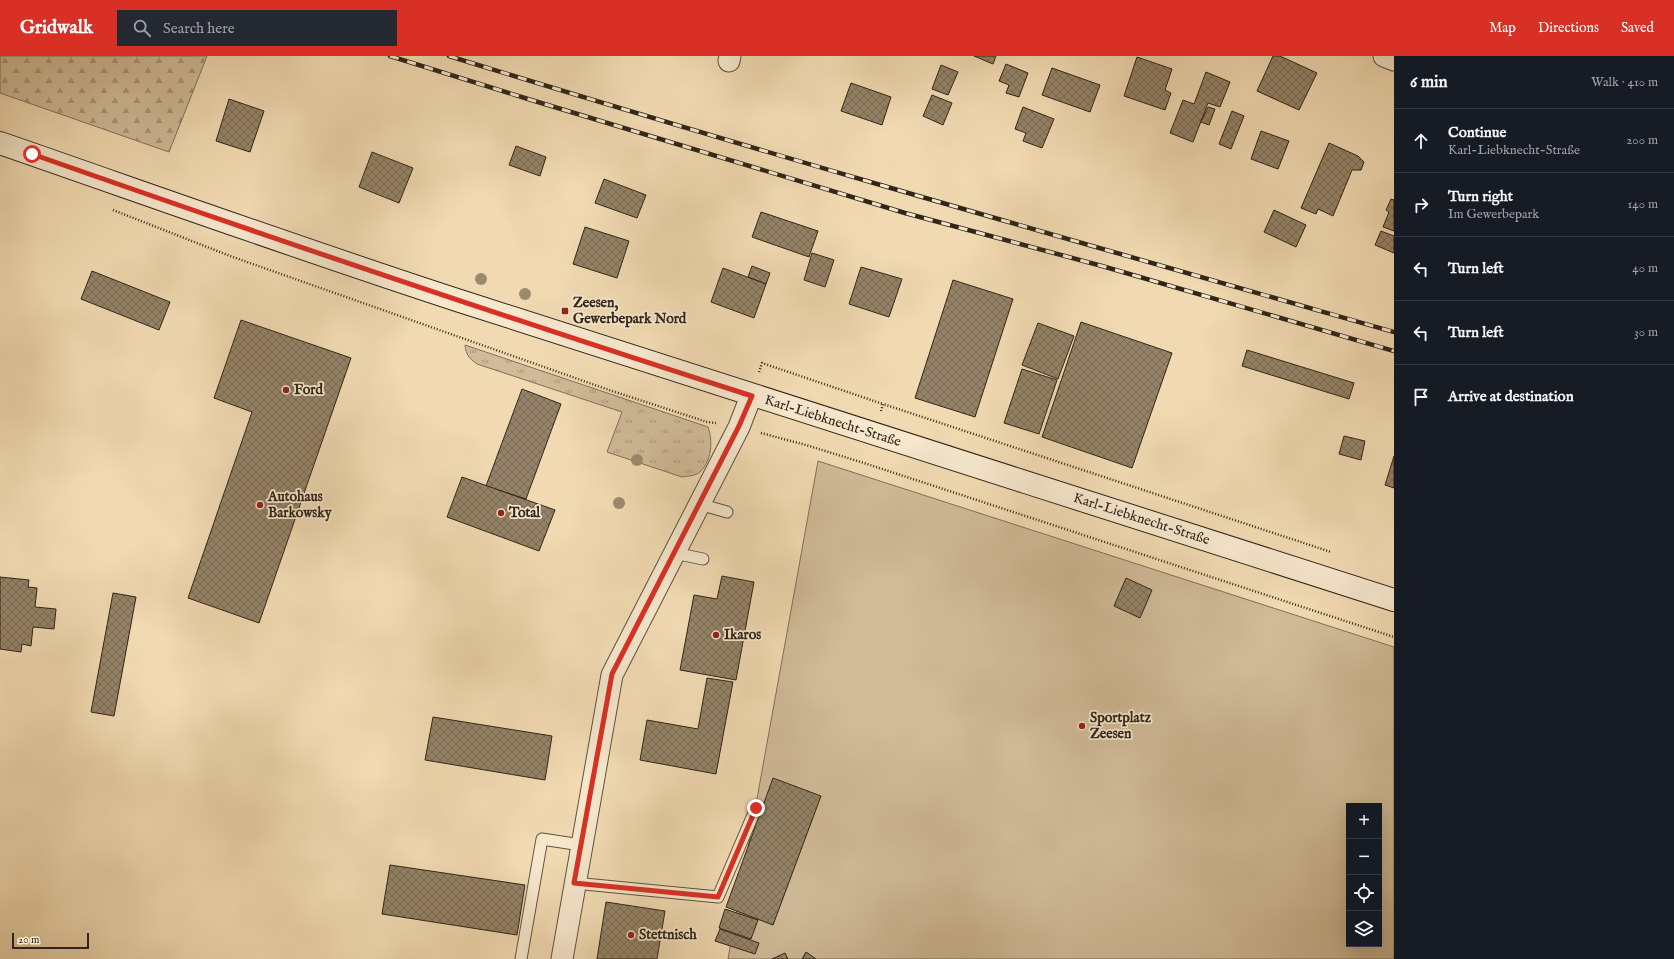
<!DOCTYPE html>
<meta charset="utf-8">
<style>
body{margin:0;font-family:"IM FELL English",serif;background:#242831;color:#f1f3f6}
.controls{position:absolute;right:12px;bottom:12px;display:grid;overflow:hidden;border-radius:0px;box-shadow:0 4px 16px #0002}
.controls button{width:36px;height:36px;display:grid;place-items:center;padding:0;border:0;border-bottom:1px solid #363941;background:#171b24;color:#f1f3f6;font:20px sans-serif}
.scale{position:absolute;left:12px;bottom:10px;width:77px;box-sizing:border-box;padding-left:4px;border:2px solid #2f2518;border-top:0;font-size:11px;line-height:14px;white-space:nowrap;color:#2f2518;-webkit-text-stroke:3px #f6e7cd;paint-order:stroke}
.stop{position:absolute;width:12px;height:12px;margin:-9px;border:3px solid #d93025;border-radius:50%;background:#fff}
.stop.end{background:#d93025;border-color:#fff;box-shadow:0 1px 4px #0008}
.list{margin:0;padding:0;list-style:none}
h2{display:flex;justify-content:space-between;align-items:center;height:52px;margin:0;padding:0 16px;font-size:17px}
h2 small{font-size:13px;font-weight:400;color:#9ea1a6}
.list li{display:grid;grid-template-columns:26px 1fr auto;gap:12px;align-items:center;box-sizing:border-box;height:64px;padding:0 16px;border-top:1px solid #363941}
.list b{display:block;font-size:15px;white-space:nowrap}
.list p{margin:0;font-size:13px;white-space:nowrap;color:#9ea1a6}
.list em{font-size:13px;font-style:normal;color:#9ea1a6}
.icon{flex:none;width:22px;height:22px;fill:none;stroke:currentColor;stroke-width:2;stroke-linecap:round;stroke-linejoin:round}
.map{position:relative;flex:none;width:1394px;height:903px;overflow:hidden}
header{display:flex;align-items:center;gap:24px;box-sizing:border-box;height:56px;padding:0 20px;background:#d93025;color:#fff}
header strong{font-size:19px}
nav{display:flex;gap:22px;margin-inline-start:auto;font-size:14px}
.search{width:280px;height:36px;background:#242831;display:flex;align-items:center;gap:10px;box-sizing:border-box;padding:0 14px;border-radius:0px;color:#9ea1a6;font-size:15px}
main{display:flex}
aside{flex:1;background:#171b24}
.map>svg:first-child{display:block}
</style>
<header>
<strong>Gridwalk</strong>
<div class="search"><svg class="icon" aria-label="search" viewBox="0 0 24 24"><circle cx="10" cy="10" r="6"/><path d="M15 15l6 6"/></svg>Search here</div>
<nav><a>Map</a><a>Directions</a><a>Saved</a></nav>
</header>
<main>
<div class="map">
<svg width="1394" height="903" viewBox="0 0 1394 903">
<defs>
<pattern id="grass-tufts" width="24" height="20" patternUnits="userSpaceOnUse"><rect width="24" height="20" fill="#d0bb98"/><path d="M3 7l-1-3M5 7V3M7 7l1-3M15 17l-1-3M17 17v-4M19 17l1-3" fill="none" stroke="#a9987b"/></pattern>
<pattern id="forest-firs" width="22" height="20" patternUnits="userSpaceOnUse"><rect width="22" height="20" fill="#d0bb98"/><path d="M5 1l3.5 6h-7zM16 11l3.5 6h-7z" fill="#a9987b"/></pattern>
<pattern id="building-cross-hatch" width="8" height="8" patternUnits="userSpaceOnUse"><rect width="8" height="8" fill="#948368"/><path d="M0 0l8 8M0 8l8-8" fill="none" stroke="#796b55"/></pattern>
</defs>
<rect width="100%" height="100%" fill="#f1dab2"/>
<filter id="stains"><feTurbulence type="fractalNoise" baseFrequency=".005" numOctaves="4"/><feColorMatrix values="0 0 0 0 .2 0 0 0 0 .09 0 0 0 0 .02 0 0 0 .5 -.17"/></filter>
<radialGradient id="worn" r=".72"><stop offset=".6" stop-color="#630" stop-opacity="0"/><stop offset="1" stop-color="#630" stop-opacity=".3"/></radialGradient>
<path fill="url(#grass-tufts)" stroke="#807058" d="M465 289 708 371C713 385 712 404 700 416 696 420 688 420 682 421L607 396 622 356 477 308C469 302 466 299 465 289Z"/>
<path fill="url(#forest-firs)" stroke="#807058" d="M0 0H207L169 96 0 37Z"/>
<path fill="#d0bb98" stroke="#807058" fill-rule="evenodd" d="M818 405 1394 591V903H728ZM1349 750H1379V888H1349Z"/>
<g fill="url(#building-cross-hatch)" stroke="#2f2518">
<path d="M974 0H996L993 8Z"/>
<path d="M1273 0H1280L1317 17 1299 54 1257 35Z"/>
<path d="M1137 1 1172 13 1165 34 1171 37 1165 54 1124 40Z"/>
<path d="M1006 8 1028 17 1019 41 1006 37 1009 29 999 25Z"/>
<path d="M941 9 958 16 948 39 932 33Z"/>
<path d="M1052 12 1100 29 1090 56 1042 39Z"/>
<path d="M1206 16 1230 26 1220 51 1208 47 1193 86 1170 77 1183 44 1194 48Z"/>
<path d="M851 27 891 41 882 69 841 55Z"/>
<path d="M932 39 952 47 943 69 923 60Z"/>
<path d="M229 43 264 55 250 96 216 85Z"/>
<path d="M1023 51 1054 63 1042 92 1023 85 1026 77 1015 73Z"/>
<path d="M1208 51 1215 53 1209 69 1201 66Z"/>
<path d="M1232 55 1244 60 1231 93 1219 88Z"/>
<path d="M1261 75 1289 85 1278 113 1251 103Z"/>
<path d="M1329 87 1358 100 1364 106 1361 114H1352L1333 160 1318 153 1316 158 1301 152Z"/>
<path d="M516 90 546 101 540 120 509 109Z"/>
<path d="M372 96 413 112 399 147 359 131Z"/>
<path d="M604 123 646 139 637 162 595 147Z"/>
<path d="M1391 143 1394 144V175L1383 171 1389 156 1386 154Z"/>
<path d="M1274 154 1306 169 1296 191 1264 176Z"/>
<path d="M761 156 818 175 809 201 752 181Z"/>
<path d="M585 171 629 185 617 222 573 208Z"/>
<path d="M1381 175 1394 180V197L1375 189Z"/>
<path d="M812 197 834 204 825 231 804 224Z"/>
<path d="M752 210 770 217 766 228 748 221Z"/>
<path d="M861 211 902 223 889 261 849 248Z"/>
<path d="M723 212 766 228 754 262 711 246Z"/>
<path d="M92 215 170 246 159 274 81 243Z"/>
<path d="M953 224 1013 243 975 361 915 342Z"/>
<path d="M241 264 351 302 259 567 188 542 252 356 214 342Z"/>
<path d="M1081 266 1172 297 1132 412 1042 381Z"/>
<path d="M1038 267 1074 280 1058 323 1022 309Z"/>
<path d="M1247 294 1354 327 1349 343 1242 310Z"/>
<path d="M1022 313 1057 324 1039 378 1004 367Z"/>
<path d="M522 333 561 348 526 443 486 430Z"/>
<path d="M1344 380 1365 385 1361 404 1339 398Z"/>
<path d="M1394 400V432L1385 429Z"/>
<path d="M462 421 555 454 539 495 447 461Z"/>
<path d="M722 520 754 526 736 624 680 614 694 539 717 543Z"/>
<path d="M0 521 29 524 28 531 37 532 35 551 56 553 54 573 33 571 31 590 22 588 21 596 0 593Z"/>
<path d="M1126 522 1152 534 1140 562 1114 550Z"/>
<path d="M113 537 136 541 114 660 91 656Z"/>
<path d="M707 622 733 626 716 718 640 704 647 664 698 673Z"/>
<path d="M433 661 552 680 545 724 425 704Z"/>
<path d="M773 722 821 740 773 869 726 851Z"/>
<path d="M390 809 525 829 517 879 382 858Z"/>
<path d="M606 846 665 855 657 903H597Z"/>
<path d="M725 853 758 864 751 883 719 872Z"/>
<path d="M720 873 759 887 755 898 715 885Z"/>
<path d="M806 896 816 903H802Z"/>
<path d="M785 897 788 903H772Z"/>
</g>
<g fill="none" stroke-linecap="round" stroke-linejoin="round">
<defs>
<g id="lane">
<path d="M699 448 727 456"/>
<path d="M674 497 703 503"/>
<path d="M574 827 718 841 756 752"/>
<path d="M521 903 542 783 581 789"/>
</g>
<g id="street">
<path d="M1384 0 1394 4"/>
<path d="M729 5 730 0"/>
<path d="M562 903 612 619 739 371 751 340"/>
</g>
<g id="secondary">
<path id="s1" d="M0 87C153 140 306 195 460 245 771 347 1083 443 1394 544"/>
</g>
</defs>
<use href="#lane" stroke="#60523e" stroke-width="13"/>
<use href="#street" stroke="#60523e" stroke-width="23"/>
<use href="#secondary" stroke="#2f2518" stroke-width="24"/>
<g stroke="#2f2518" stroke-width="2.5" stroke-dasharray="1 2" stroke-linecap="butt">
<path d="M113 154 230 200 609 334 707 366 716 367"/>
<path d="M759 316 762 307 883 348"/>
<path d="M881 355 883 348 1331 496"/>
<path d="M761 377 806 389 864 407 1394 581"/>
</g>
<use href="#lane" stroke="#f6e7cd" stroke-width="11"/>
<use href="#street" stroke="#f6e7cd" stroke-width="21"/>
<use href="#secondary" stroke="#f6e7cd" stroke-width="22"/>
<defs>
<g id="rail">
<path d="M390 0 528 43 905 157 1102 210 1394 295"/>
<path d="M449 0C763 97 1078 186 1394 276"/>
</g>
</defs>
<use href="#rail" stroke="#2f2518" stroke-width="4.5"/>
<use href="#rail" stroke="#f6e7cd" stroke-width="3" stroke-dasharray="9" stroke-linecap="butt"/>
</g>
<g fill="#9c8b6f">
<circle cx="481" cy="223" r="6"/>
<circle cx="525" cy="238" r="6"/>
<circle cx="637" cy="404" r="6"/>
<circle cx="619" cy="447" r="6"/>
</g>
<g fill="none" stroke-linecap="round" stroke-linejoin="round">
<path stroke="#d93025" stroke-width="5" d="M32 98C271 182 510 263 752 340L739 370 612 618 574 827 718 841 756 752"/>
</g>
<g fill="#8f2418" stroke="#f6e7cd" stroke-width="1.5">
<rect x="561" y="251" width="8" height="8" rx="2"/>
<circle cx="286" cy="334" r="4"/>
<circle cx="260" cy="449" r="4"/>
<circle cx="501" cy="457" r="4"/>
<circle cx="716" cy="579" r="4"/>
<circle cx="1082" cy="670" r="4"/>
<circle cx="631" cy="879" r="4"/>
</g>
<g text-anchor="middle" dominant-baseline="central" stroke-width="3.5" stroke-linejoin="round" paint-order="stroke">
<g font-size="14" font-weight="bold" fill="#2f2518" stroke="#f6e7cd" text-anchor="start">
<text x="573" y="247">Zeesen,<tspan x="573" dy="16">Gewerbepark Nord</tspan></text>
<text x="294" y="334">Ford</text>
<text x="268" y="441">Autohaus<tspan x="268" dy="16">Barkowsky</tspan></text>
<text x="509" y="457">Total</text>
<text x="724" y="579">Ikaros</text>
<text x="1090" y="662">Sportplatz<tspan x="1090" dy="16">Zeesen</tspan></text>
<text x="639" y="879">Stettnisch</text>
</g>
<g font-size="14" fill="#2f2518" stroke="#f6e7cd">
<text stroke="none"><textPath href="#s1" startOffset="878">Karl-Liebknecht-Straße</textPath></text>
<text stroke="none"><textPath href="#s1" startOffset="1202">Karl-Liebknecht-Straße</textPath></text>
</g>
</g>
<rect width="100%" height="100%" filter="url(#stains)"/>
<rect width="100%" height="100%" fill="url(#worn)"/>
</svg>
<div class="controls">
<button>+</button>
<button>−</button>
<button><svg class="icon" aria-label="locate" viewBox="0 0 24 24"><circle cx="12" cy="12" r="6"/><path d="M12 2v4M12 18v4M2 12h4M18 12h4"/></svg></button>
<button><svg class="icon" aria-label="layers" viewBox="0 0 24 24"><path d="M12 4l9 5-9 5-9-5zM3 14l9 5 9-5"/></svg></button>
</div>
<div class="scale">20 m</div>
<div class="stop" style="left:32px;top:98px"></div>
<div class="stop end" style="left:756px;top:752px"></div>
</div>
<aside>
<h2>6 min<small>Walk · 410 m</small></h2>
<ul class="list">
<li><svg class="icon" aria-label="ahead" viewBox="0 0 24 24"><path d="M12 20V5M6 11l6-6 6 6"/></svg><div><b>Continue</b><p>Karl-Liebknecht-Straße</p></div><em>200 m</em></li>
<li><svg class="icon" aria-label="right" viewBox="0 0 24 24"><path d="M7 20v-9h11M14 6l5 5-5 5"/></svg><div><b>Turn right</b><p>Im Gewerbepark</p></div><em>140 m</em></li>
<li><svg class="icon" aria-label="left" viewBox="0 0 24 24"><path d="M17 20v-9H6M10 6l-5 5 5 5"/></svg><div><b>Turn left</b></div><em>40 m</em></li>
<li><svg class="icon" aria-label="left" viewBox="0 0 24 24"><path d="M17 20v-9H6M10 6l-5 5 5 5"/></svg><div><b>Turn left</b></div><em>30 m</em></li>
<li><svg class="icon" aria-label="arrive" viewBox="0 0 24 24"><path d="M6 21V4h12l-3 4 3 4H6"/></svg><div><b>Arrive at destination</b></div></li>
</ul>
</aside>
</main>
